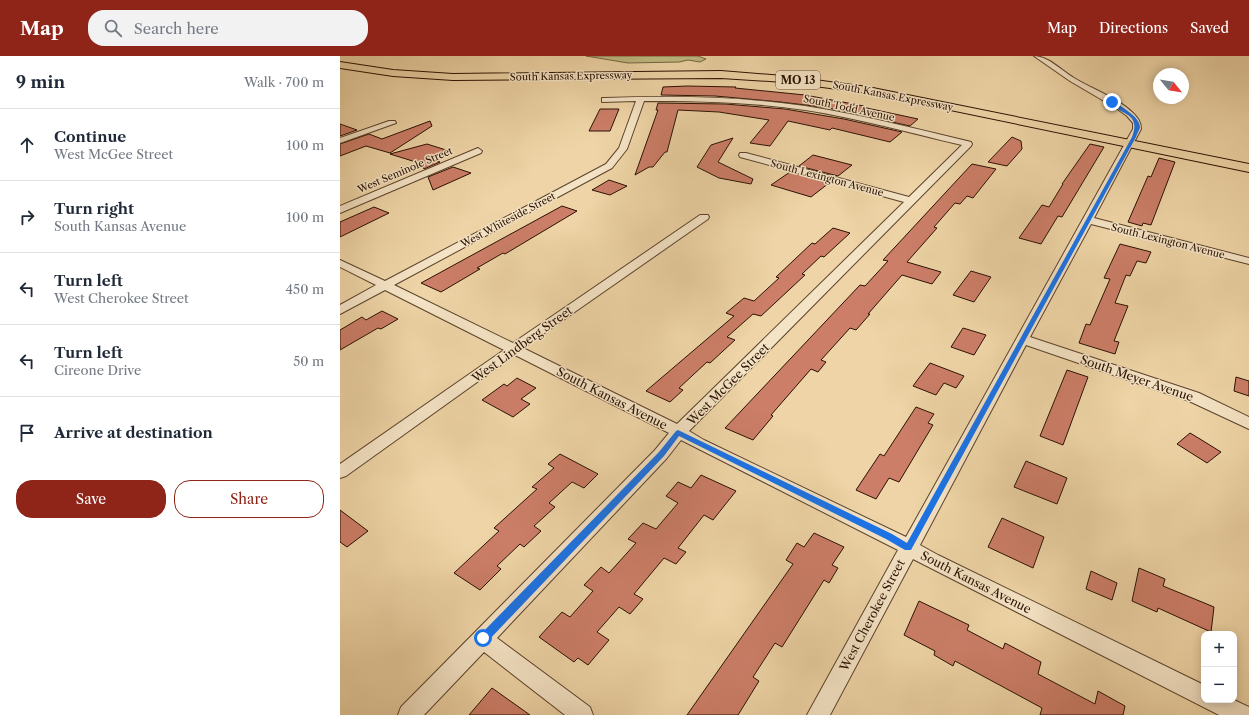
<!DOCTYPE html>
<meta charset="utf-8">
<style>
body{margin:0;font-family:"Libre Caslon Text",serif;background:#f2f2f3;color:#1f2937}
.controls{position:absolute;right:12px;bottom:12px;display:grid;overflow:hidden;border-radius:8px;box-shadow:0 2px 10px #0003}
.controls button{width:36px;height:36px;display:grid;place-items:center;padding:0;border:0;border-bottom:1px solid #e0e1e3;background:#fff;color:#1f2937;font:20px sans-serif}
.compass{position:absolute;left:813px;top:12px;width:36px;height:36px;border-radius:50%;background:#fff;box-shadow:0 2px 10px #0003;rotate:120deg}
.stop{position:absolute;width:12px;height:12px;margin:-9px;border:3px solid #1a73e8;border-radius:50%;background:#fff}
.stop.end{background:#1a73e8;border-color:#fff;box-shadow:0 1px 4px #0008}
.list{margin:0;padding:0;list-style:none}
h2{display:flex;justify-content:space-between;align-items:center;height:52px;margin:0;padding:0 16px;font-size:17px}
h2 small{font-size:13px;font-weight:400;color:#747a83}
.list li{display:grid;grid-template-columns:26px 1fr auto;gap:12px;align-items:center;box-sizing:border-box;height:72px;padding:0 16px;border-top:1px solid #e0e1e3}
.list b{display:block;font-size:15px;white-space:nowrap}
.list p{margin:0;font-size:13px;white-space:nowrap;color:#747a83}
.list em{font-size:13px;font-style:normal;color:#747a83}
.actions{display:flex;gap:8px;padding:12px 16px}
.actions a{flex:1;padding:9px 0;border:1px solid #8f2418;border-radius:16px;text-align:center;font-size:14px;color:#8f2418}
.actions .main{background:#8f2418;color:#fff}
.icon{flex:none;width:22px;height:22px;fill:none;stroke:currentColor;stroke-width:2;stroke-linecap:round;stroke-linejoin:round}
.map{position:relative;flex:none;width:909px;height:659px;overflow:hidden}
header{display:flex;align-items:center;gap:24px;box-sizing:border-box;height:56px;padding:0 20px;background:#8f2418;color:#fff}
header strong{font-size:19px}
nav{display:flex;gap:22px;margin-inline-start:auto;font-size:14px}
.search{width:280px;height:36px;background:#f2f2f3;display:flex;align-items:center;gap:10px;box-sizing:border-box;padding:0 14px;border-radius:16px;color:#747a83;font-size:15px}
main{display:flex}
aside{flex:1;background:#fff}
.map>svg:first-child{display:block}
</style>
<header>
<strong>Map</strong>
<div class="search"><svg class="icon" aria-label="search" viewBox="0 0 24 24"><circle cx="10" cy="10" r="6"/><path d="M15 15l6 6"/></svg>Search here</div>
<nav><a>Map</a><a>Directions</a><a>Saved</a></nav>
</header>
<main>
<aside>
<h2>9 min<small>Walk · 700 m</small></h2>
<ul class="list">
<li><svg class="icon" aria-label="ahead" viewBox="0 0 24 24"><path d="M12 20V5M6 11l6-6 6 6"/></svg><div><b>Continue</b><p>West McGee Street</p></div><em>100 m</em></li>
<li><svg class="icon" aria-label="right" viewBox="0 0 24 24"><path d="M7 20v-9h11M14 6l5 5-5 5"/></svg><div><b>Turn right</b><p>South Kansas Avenue</p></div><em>100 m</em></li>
<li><svg class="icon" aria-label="left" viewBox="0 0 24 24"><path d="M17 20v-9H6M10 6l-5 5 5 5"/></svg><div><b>Turn left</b><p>West Cherokee Street</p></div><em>450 m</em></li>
<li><svg class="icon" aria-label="left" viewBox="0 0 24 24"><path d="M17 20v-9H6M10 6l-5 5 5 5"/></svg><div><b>Turn left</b><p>Cireone Drive</p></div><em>50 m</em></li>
<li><svg class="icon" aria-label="arrive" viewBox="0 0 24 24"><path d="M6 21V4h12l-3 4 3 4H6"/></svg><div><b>Arrive at destination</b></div></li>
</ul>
<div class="actions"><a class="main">Save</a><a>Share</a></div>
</aside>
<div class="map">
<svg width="909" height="659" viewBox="0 0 909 659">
<rect width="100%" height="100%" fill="#eed4a6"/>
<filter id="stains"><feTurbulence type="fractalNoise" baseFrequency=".005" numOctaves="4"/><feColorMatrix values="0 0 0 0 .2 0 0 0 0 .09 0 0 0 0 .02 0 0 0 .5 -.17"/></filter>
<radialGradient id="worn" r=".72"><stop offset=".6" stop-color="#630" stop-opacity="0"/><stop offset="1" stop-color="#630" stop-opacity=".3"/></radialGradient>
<path fill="#c0bb82" stroke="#756642" d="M246 0H358L366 3 360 6 348 4 339 6 288 7Z"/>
<g fill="#cc7e68" stroke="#2a1102">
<path d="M347 30 396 31 395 32 465 39 524 50 522 51 578 63 570 70 489 52 441 46 375 40 321 39 323 31Z"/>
<path d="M318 47 385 48 445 53 504 63 562 76 550 86 492 72 490 74 448 65 430 90 410 87 429 64 379 56 338 54 327 96H325L313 111H309L295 119 318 54H316Z"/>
<path d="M260 53H279L270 75H249Z"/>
<path d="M90 65 92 70 50 97 26 90 0 100V88L29 78 42 83Z"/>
<path d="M0 68 17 74 0 80Z"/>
<path d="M672 81 681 85 682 93 667 110 648 106Z"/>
<path d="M393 82 378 106 413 123 411 128 379 122 357 111 371 89Z"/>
<path d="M87 88 106 94 90 103 100 106 84 113 81 106 79 107 50 98Z"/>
<path d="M750 88 764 91 722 161 718 160 701 188 679 182 702 149 709 151 723 128H722Z"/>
<path d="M473 99 512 109 498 120 459 110Z"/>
<path d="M819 102 835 106 811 169 803 167 802 170 788 166 808 120 811 121Z"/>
<path d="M632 108 656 113 633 142 627 140 620 148 615 147 594 171 597 172 567 206 601 216 592 228 562 219 528 258H530L516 274 510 272 481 304 486 306 478 316 471 313 431 359 433 360 413 384 385 372 520 229 525 230 548 205 543 204Z"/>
<path d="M113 111 131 117 93 134 88 121Z"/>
<path d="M450 116 489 127 471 141 431 129Z"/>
<path d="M269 124 287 130 270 139 252 134Z"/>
<path d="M222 150 237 155 165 198 163 197 137 212 140 213 101 236 81 227Z"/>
<path d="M34 151 49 157 0 181V166Z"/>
<path d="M493 172 510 177 484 201 481 200 462 218 465 219 421 260 413 258 387 281 395 284 370 307 367 306 339 332 343 334 330 346 306 335 394 260 386 257 404 242 414 245 439 222 436 221 472 187 475 188Z"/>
<path d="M780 188 811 196 806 207 797 205 790 220 786 219 775 247 788 250 774 285 779 286 775 298 739 287 746 268 750 269 770 223 764 222Z"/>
<path d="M631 215 651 221 634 246 613 239Z"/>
<path d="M42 255 58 263 41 273 38 272 0 294V274L22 261 26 264Z"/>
<path d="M623 272 646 279 634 299 611 291Z"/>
<path d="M590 307 624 320 616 332 604 327 596 339 573 330Z"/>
<path d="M727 314 748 321 723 389 700 380Z"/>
<path d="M896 321 909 325V340L894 335Z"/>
<path d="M177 322 196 332 181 343 190 348 173 361 142 344 164 328 167 330Z"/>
<path d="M576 351 594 358 588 367 593 369 559 426 549 422 536 443 516 434 540 398 544 400Z"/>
<path d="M850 377 860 383 881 396 867 407 837 388Z"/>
<path d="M220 398 258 418 244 432 232 426 209 447 215 451 194 470 201 475 184 491 180 488 157 510 161 513 140 534 114 517 159 475 154 472 197 433 192 431 214 412 208 408Z"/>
<path d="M686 405 727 422 717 448 674 431Z"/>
<path d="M361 419 396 435 373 464 364 459 338 492 346 496 336 508 324 502 294 538 303 543 290 558 279 551 257 576 269 584 248 609 238 602 234 606 199 581 222 556 230 561 253 535 244 529 261 511 269 517 296 487 288 483 303 467 316 473 338 447 326 440 338 426 351 432Z"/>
<path d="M0 454 28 475 7 491 0 486Z"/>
<path d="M662 462 704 481 693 512 648 491Z"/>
<path d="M474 477 504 491 492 509 498 512 489 527 484 524 442 591 435 587 413 621 419 625 398 659H347L453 508 446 504 457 487 464 491Z"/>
<path d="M799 512 825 523 823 530 874 551 871 576 818 552 817 556 792 545Z"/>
<path d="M751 515 777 527 772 544 746 533Z"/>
<path d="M579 545 629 569 627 574 663 593 665 587 701 606 698 618 755 648 758 635 785 650 783 659H700L702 652 615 605 613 610 594 599 595 595 564 579Z"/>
<path d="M152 632 190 659H129Z"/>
</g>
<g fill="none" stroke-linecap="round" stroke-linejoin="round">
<defs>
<g id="street">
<path d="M694 0C708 0 722 15 734 22 752 33 778 42 793 57 798 62 801 66 801 73L754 162 909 202V208L751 168 690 281 859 337 909 361V373L849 345 686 289 580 489 598 499 864 629V644H894L909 651V659H879L573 503 490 659H467L558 494 341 384 327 402 157 582 250 651 253 659H225L144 596 84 659H58L61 651 315 394 329 377 175 299 6 420 0 422V408L164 294 45 234 0 258V249L36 229 0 211V204L45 225 266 108 279 92 296 45 262 46V42H265C324 40 382 40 441 47 505 54 568 71 631 86L632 88 631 90 349 375 364 384 566 481 793 73V67L787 60 776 52 730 25ZM304 45C358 45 412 46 465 54 518 62 570 77 622 89L569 141 406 97H400L399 99 400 101 564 146 337 368 183 292 368 163 369 161 368 159H360L173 287 54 229 272 112 287 93Z"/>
<path d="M49 65H55L56 67 0 87V82Z"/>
<path d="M138 92 142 95 141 97 0 157V150Z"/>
</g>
<path id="primary" d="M0 6 53 14 113 18 381 15 444 20 528 31 909 108V116L528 37 444 26 381 22 113 24 53 20 0 12Z"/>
</defs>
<use href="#street" stroke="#5b422b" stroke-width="2"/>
<use href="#primary" stroke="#2a1102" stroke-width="2"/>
<use href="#street" fill="#f4e3c5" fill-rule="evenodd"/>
<use href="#primary" fill="#eed4a6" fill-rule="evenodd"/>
</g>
<path fill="#1a73e8" d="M770 45H773C780 50 801 61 800 72 799 74 797 78 796 81L571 494H565L546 483 339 380 324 400 147 586 143 587 140 586 139 582 140 579 319 396 336 375 338 374 552 478 567 487 792 81C802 55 778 60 770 45Z"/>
<g text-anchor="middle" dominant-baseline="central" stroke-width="3" stroke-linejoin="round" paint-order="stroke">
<g font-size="10" fill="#2a1102" stroke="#f4e3c5">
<text transform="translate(231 20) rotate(-1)">South Kansas Expressway</text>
<text transform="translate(553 40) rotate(11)">South Kansas Expressway</text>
<text transform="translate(509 52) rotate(12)">South Todd Avenue</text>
<text transform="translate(65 114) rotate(-23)">West Seminole Street</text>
<text transform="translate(487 122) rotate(15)">South Lexington Avenue</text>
<text transform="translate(168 164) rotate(-28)">West Whiteside Street</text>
<text transform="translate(828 185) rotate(14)">South Lexington Avenue</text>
</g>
<rect fill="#f4e3c5" stroke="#67503c" stroke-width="1" x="436" y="15" width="44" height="18" rx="3"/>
<g font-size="11" font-weight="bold" fill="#2a1102">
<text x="458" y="24">MO 13</text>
</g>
<g font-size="12" fill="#2a1102" stroke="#f4e3c5">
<text transform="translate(182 288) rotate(-36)">West Lindberg Street</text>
<text transform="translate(797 322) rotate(19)">South Meyer Avenue</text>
<text transform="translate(388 328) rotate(-45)">West McGee Street</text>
<text transform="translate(272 342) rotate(27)">South Kansas Avenue</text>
<text transform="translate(636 526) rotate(27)">South Kansas Avenue</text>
<text transform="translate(532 559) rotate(-62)">West Cherokee Street</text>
</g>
</g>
<rect width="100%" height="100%" filter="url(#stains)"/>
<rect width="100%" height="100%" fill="url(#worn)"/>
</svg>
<div class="controls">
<button>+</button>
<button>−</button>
</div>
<svg class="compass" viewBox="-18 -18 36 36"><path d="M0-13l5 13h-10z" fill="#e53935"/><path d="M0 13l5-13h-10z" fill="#747a83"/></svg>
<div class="stop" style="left:143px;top:582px"></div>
<div class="stop end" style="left:772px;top:46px"></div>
</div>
</main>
